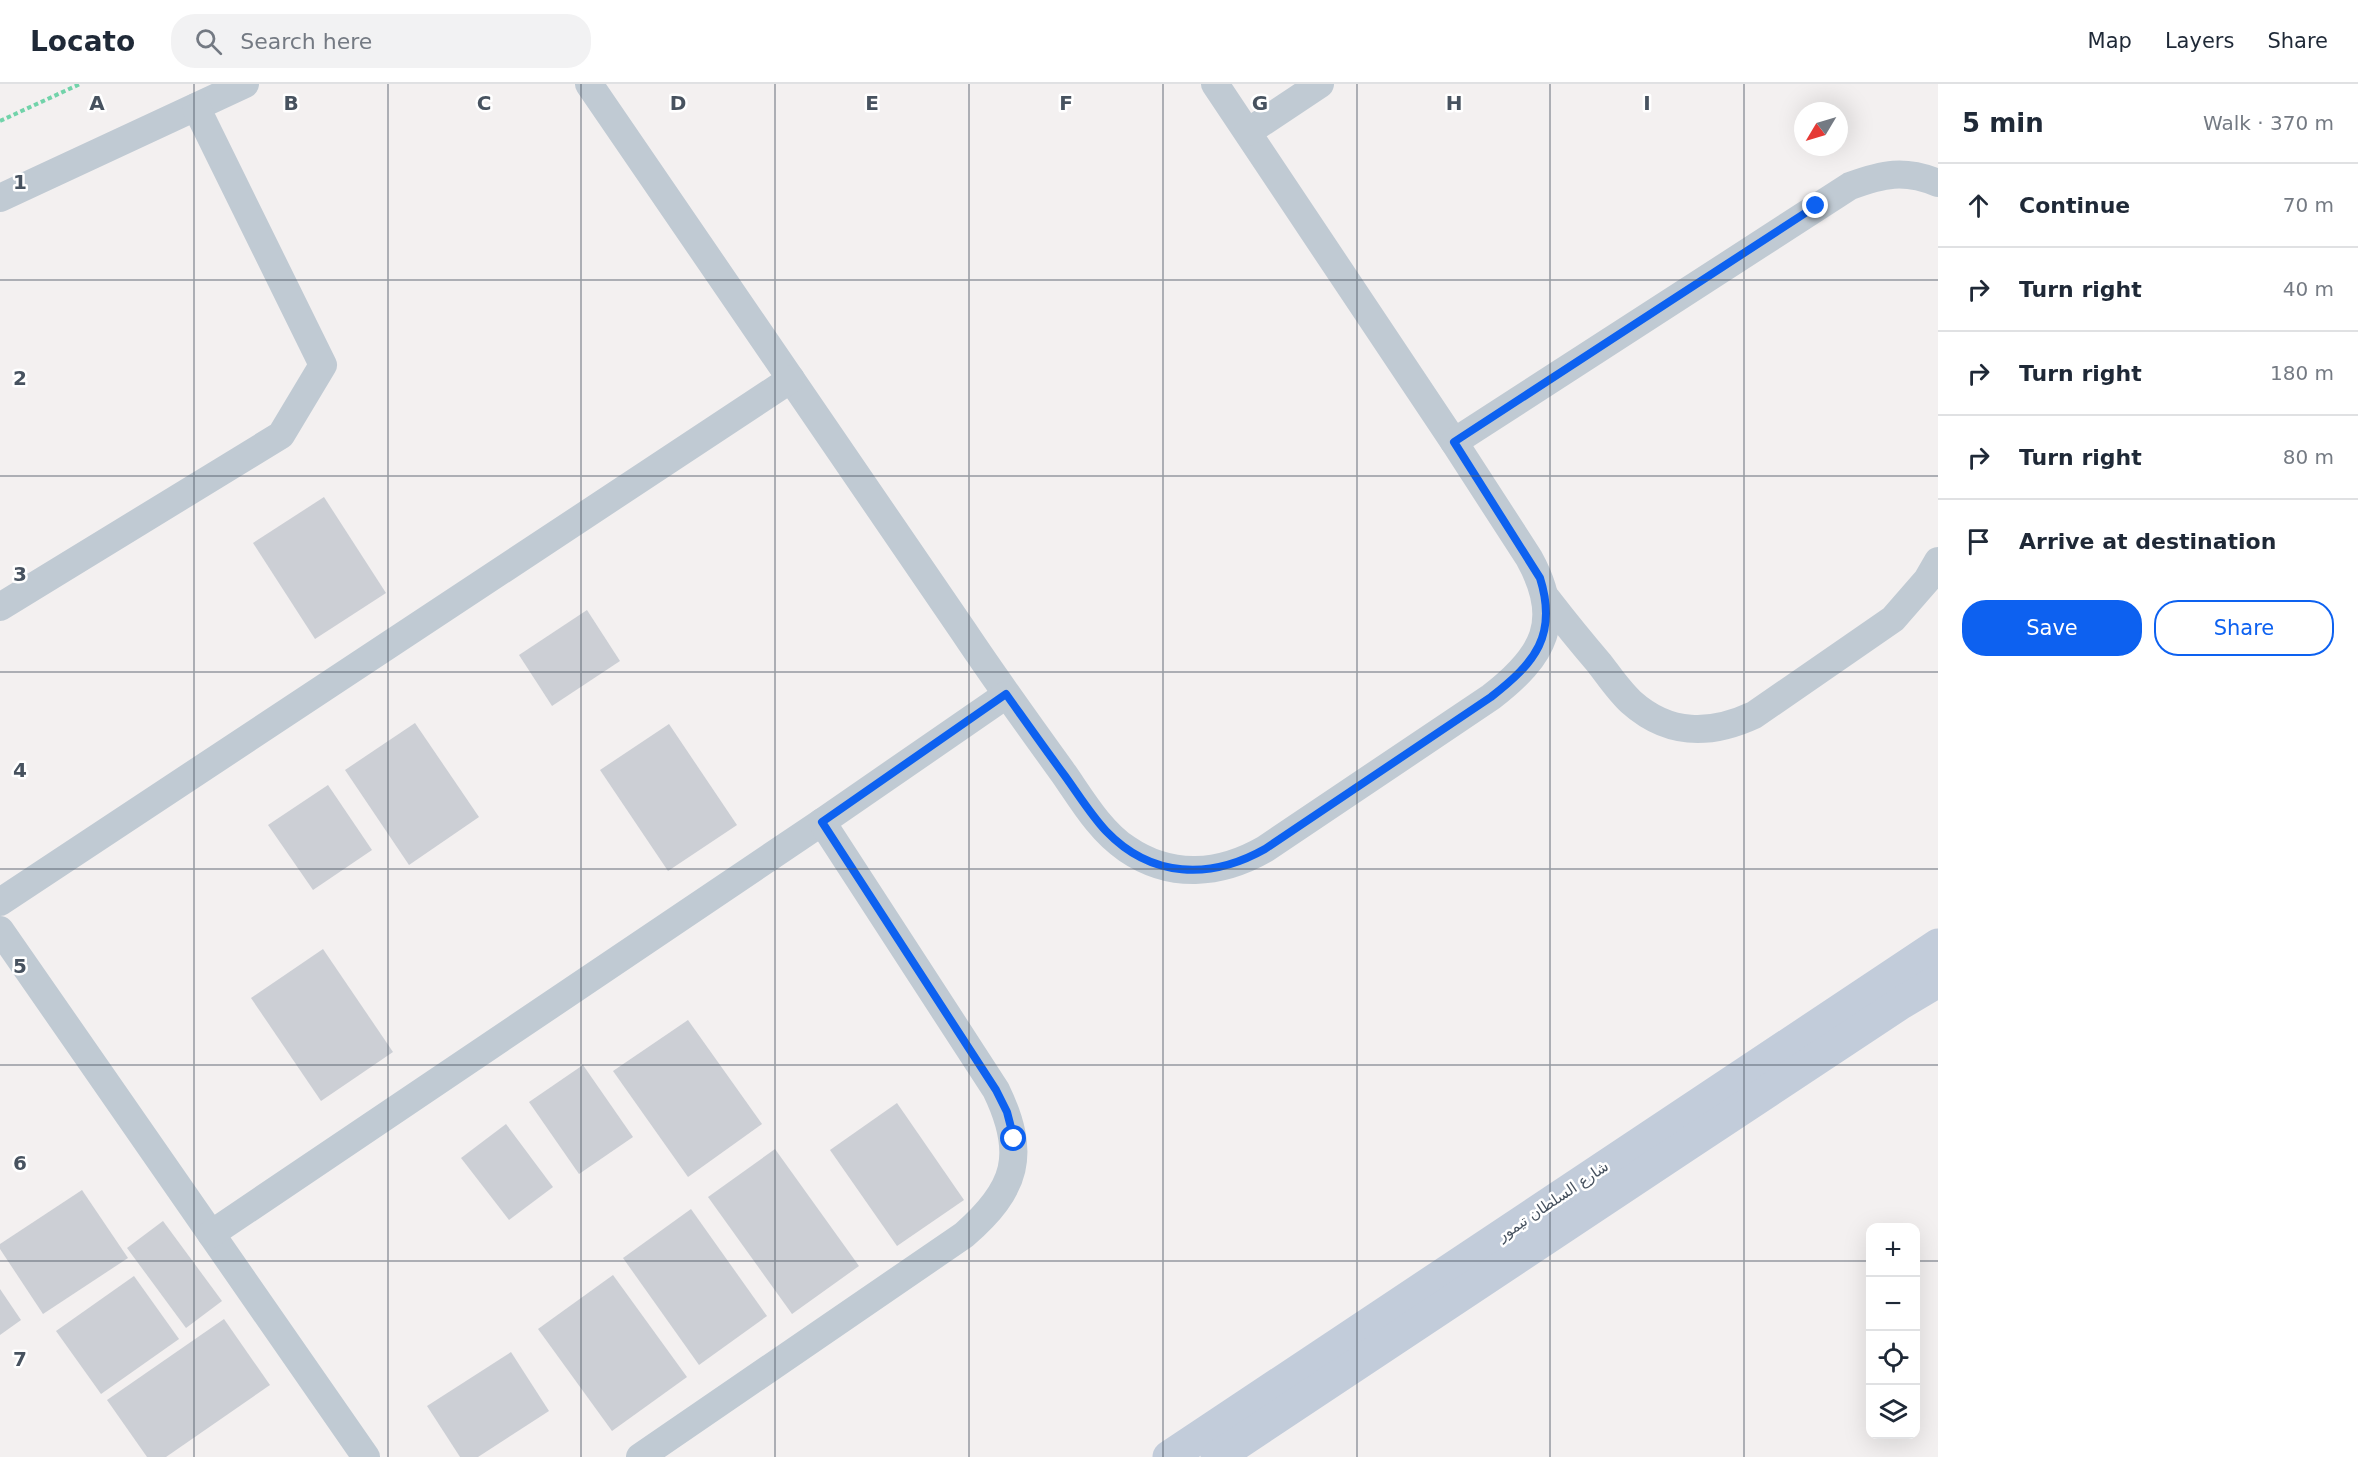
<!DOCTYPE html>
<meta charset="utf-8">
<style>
body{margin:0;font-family:"DejaVu Sans","Noto Sans Arabic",sans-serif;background:#f2f2f3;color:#1f2937}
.controls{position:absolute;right:18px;bottom:18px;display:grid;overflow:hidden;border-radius:12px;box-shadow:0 6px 24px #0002}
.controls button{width:54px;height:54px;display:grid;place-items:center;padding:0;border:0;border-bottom:2px solid #e0e1e3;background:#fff;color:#1f2937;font:30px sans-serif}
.compass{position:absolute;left:1794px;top:18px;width:54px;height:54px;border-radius:50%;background:#fff;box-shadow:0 6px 24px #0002;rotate:232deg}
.stop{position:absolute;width:18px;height:18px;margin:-14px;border:4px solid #0d61f0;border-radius:50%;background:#fff}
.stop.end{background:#0d61f0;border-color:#fff;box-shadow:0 2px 6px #0008}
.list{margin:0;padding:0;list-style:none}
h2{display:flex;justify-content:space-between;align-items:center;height:78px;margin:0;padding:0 24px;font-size:26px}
h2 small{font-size:20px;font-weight:400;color:#747a83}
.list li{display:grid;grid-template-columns:39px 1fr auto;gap:18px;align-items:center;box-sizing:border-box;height:84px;padding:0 24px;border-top:2px solid #e0e1e3}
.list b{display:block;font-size:22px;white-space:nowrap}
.list em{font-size:20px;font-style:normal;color:#747a83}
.actions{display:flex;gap:12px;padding:18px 24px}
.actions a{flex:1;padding:14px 0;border:2px solid #0d61f0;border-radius:24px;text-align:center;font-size:21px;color:#0d61f0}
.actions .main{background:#0d61f0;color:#fff}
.icon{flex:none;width:33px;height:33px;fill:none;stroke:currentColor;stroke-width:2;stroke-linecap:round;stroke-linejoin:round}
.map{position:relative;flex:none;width:1938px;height:1373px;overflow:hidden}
header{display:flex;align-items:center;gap:36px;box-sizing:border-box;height:84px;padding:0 30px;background:#fff;border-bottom:2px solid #e0e1e3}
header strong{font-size:28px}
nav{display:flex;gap:33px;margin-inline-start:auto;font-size:21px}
.search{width:420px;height:54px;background:#f2f2f3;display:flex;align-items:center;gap:15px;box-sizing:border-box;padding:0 21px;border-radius:24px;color:#747a83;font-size:22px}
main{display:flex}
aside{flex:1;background:#fff}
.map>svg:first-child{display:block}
</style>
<header>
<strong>Locato</strong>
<div class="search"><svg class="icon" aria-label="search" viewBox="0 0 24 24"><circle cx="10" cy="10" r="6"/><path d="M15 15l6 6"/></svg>Search here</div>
<nav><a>Map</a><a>Layers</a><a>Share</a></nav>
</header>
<main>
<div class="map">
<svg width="1938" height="1373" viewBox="0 0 1938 1373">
<rect width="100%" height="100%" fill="#f3f0f0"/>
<g fill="#cccfd5">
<path d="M324 413 386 509 315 555 253 459Z"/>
<path d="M587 526 620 577 552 622 519 571Z"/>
<path d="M415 639 479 733 409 781 345 686Z"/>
<path d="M669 640 737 741 668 787 600 686Z"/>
<path d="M328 701 372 766 313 806 268 741Z"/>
<path d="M323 865 393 968 321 1017 251 914Z"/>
<path d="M688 936 762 1040 688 1093 613 987Z"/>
<path d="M583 981 633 1053 579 1090 529 1018Z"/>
<path d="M897 1019 964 1116 897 1162 830 1066Z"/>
<path d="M506 1040 553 1103 509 1136 461 1074Z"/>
<path d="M775 1065 859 1182 792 1230 708 1113Z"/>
<path d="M82 1106 128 1174 43 1230 0 1165V1160Z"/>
<path d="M691 1125 767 1232 699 1281 623 1174Z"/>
<path d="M163 1137 222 1217 186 1244 127 1164Z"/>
<path d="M613 1191 687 1293 612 1347 538 1245Z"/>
<path d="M134 1192 179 1255 101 1310 56 1247Z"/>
<path d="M0 1205 21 1236 0 1251Z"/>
<path d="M224 1235 270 1301 166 1373H147L107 1316Z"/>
<path d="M511 1268 549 1327 478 1373H460L427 1322Z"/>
</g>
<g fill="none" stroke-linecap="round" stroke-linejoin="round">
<path stroke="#72d3aa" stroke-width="4" stroke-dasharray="4.5 3" stroke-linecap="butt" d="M0 37 80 0"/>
<g stroke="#c0cad3" stroke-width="28">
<path d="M589 0C714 182 839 365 964 548 996 596 1030 643 1064 690 1082 716 1100 747 1127 765 1171 795 1220 791 1265 765L1491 613C1544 572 1564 537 1529 474L1454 358 1215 0"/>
<path d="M1248 48 1320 0"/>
<path d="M0 114 245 0"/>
<path d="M1454 358 1850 102C1883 90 1904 85 1938 99"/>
<path d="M1547 515C1564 537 1581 558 1599 579 1609 592 1619 607 1631 618 1669 652 1711 651 1754 631L1893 535 1927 496 1938 477"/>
<path d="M0 523 281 351 323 281 196 23"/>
<path d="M0 818 791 295"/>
<path d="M0 846 366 1373"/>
<path d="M211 1150 822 738 1006 611"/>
<path d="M640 1373 964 1151C1017 1105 1027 1070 996 1006L822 738"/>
</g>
<g stroke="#c2ccda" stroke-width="33">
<path d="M1169 1373 1938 861"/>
<path d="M1217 1373 1688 1060 1901 919 1938 897"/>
</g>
</g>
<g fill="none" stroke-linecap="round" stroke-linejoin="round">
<path stroke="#0d61f0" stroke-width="8" d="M1014 1055 1007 1028 996 1006 822 738 1006 610C1026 638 1045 665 1065 692 1078 710 1091 731 1106 747 1151 794 1210 796 1265 765L1491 613C1535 579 1558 551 1540 494L1454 358 1816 122"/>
</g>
<path fill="none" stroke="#47525f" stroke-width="1.5" stroke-opacity="0.55" d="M194 0V1373M388 0V1373M581 0V1373M775 0V1373M969 0V1373M1163 0V1373M1357 0V1373M1550 0V1373M1744 0V1373M0 196H1938M0 392H1938M0 588H1938M0 785H1938M0 981H1938M0 1177H1870M1916 1177H1938"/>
<g text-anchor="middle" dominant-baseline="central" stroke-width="5" stroke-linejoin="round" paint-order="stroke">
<g font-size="15" fill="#47525f" stroke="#fff">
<text transform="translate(1553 1117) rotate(-34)">شارع السلطان تيمور</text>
</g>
</g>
<g font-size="20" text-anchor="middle" font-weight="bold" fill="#47525f" stroke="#fff" stroke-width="5" stroke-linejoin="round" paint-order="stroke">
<text x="97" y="26">A</text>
<text x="291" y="26">B</text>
<text x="484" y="26">C</text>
<text x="678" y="26">D</text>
<text x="872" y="26">E</text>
<text x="1066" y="26">F</text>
<text x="1260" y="26">G</text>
<text x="1454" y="26">H</text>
<text x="1647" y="26">I</text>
<text x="20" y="105">1</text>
<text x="20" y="301">2</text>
<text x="20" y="497">3</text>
<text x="20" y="693">4</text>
<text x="20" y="889">5</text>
<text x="20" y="1086">6</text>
<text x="20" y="1282">7</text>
</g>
</svg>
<div class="controls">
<button>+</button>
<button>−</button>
<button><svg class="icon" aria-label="locate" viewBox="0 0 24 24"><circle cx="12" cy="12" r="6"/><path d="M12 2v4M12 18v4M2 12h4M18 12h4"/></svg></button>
<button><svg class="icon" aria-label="layers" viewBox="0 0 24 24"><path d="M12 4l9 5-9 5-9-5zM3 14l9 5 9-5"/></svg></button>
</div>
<svg class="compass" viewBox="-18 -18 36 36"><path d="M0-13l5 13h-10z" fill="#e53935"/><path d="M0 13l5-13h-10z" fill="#747a83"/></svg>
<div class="stop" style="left:1014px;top:1055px"></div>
<div class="stop end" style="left:1816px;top:122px"></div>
</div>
<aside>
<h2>5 min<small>Walk · 370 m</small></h2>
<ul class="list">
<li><svg class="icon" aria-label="ahead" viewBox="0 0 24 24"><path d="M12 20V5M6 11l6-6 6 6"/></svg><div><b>Continue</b></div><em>70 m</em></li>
<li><svg class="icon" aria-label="right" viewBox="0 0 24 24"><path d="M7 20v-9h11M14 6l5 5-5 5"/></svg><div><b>Turn right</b></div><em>40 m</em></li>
<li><svg class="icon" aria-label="right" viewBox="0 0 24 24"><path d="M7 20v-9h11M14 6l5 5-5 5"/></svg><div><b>Turn right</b></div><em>180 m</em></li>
<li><svg class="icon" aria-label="right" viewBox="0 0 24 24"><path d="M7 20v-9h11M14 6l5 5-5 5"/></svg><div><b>Turn right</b></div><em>80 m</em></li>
<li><svg class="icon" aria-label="arrive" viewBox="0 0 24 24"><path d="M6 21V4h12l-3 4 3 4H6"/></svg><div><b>Arrive at destination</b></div></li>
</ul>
<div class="actions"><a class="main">Save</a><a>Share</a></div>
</aside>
</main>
